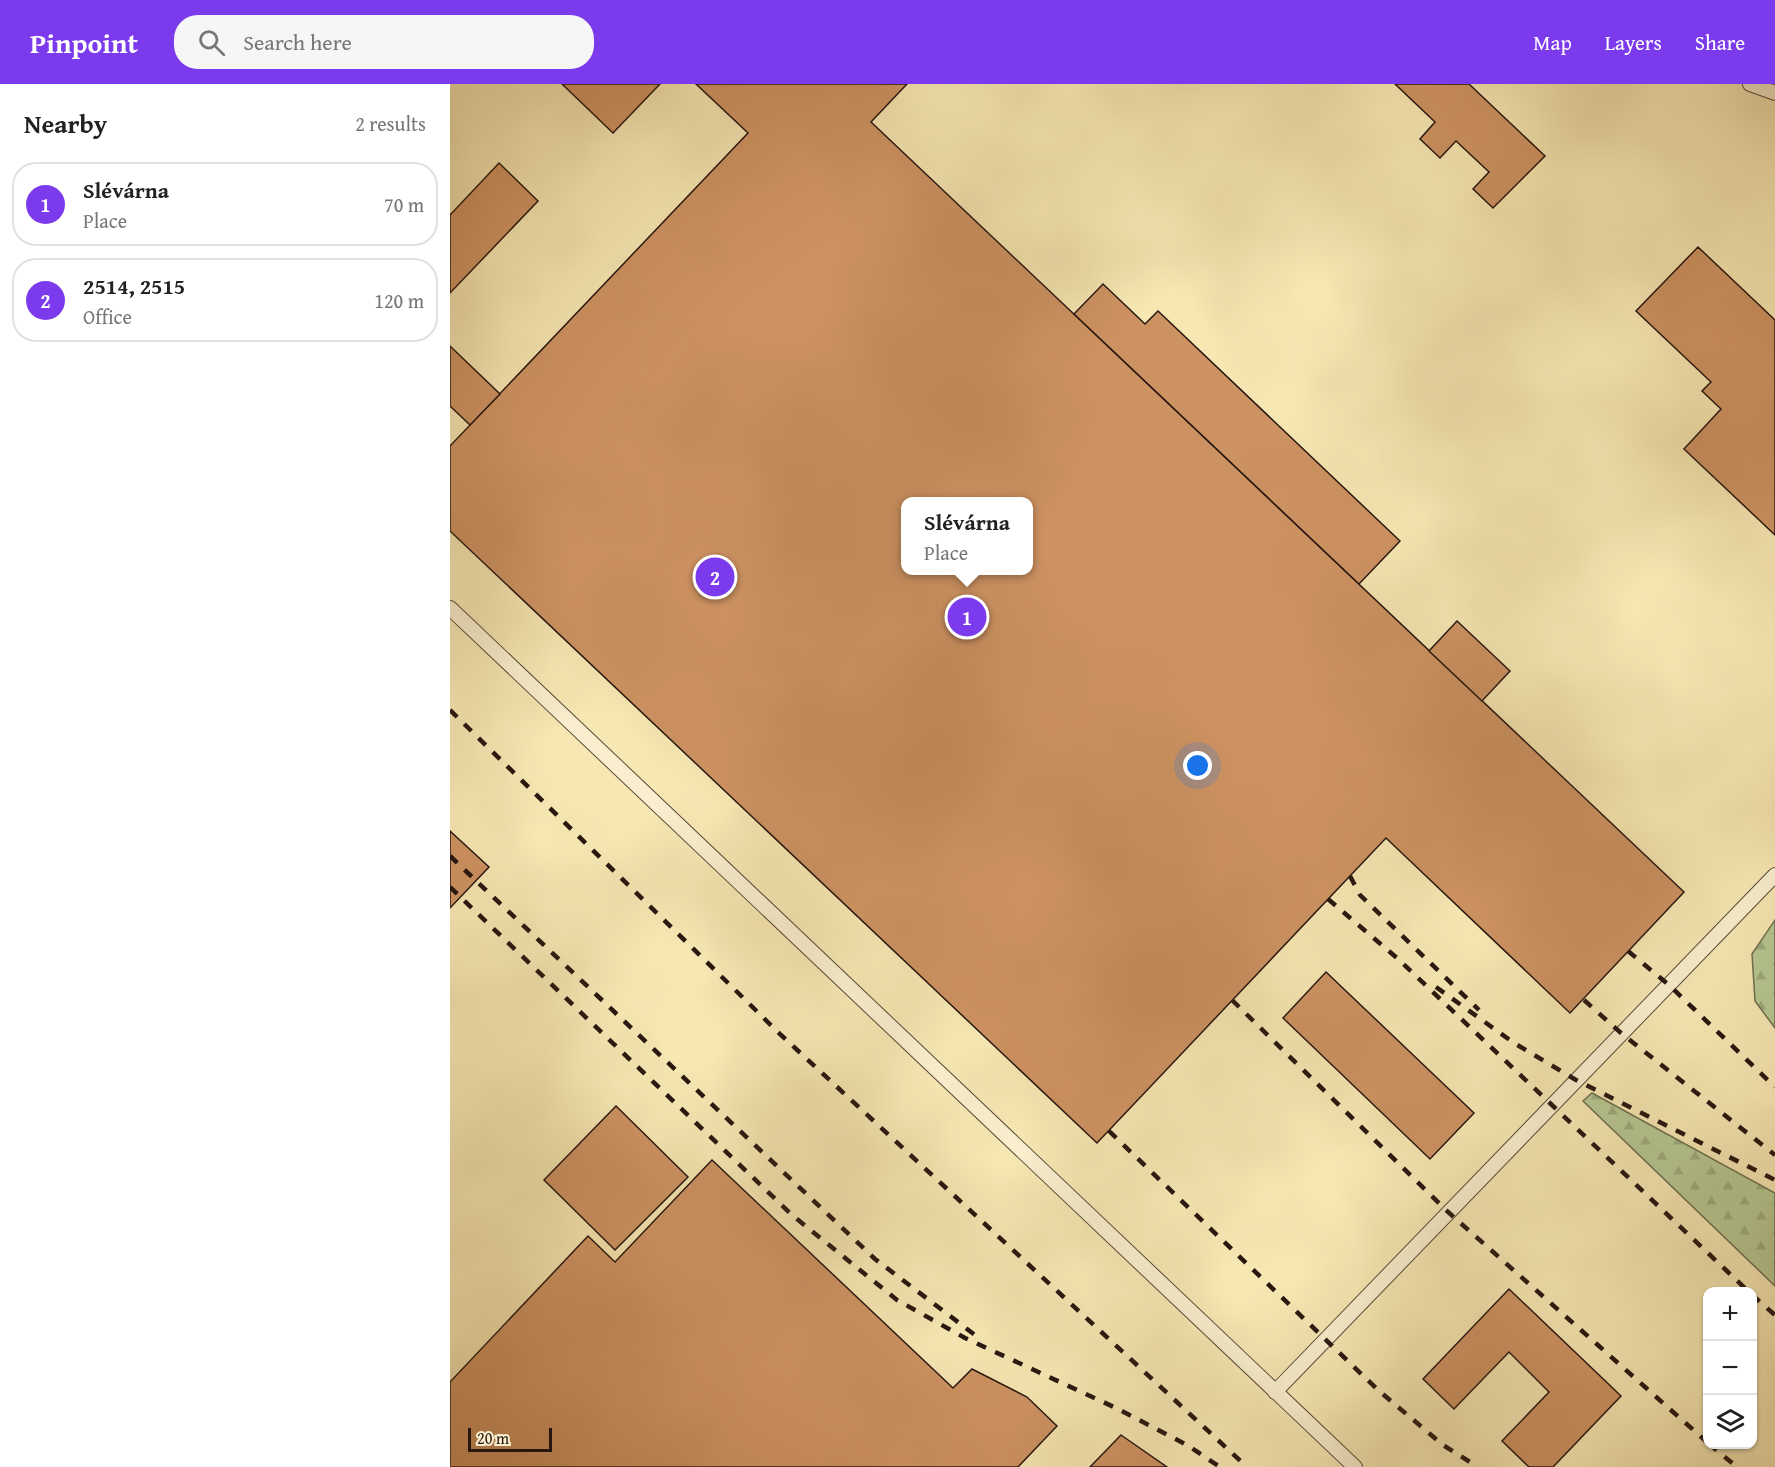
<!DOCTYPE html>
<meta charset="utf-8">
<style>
body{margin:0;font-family:"Gentium Book Plus",serif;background:#f6f6f6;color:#222}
.controls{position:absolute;right:18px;bottom:18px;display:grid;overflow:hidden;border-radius:12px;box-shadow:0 2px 4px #0004}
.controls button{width:54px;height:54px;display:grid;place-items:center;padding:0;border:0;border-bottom:2px solid #e0e0e0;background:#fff;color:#222;font:30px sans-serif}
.scale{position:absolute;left:18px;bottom:15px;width:84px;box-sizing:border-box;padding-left:6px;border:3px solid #271710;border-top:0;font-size:16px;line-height:21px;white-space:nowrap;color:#271710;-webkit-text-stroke:4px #f9efce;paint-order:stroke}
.you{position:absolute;left:748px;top:682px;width:21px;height:21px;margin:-15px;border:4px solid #fff;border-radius:50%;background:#1a73e8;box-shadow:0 0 0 9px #1a73e833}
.badge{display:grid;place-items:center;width:39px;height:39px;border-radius:50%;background:#7c3aed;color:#fff;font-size:20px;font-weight:700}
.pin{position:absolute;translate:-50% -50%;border:3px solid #fff;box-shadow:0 2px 6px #0006}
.popup{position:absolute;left:451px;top:413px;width:132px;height:78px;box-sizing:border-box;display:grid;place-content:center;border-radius:12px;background:#fff;filter:drop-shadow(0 2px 4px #0005);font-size:20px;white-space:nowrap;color:#767676}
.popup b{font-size:22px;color:#222}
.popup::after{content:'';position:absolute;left:50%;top:100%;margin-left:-12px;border:12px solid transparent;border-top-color:#fff}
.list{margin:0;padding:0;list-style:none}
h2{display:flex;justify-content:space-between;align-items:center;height:78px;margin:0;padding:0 24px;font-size:26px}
h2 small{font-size:20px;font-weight:400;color:#767676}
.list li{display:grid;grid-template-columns:39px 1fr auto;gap:18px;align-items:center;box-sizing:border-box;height:84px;margin:0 12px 12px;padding:0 12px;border:2px solid #e0e0e0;border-radius:24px}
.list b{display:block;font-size:22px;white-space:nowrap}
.list p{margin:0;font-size:20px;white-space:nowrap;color:#767676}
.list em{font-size:20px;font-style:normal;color:#767676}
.icon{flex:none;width:33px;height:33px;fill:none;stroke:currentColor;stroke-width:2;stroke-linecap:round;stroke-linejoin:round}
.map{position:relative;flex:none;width:1325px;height:1383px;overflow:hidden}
header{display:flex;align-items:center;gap:36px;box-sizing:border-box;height:84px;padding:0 30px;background:#7c3aed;color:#fff}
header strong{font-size:28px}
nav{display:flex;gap:33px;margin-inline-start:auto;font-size:21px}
.search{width:420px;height:54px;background:#f6f6f6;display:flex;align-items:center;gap:15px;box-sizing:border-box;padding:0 21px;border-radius:24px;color:#767676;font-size:22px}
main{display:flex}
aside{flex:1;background:#fff}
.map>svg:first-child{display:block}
</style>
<header>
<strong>Pinpoint</strong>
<div class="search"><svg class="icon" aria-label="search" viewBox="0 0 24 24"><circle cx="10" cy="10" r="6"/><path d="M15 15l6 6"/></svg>Search here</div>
<nav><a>Map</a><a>Layers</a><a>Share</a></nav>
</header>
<main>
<aside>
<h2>Nearby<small>2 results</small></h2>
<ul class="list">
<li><span class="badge">1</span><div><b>Slévárna</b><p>Place</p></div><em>70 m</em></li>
<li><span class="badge">2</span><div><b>2514, 2515</b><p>Office</p></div><em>120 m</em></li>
</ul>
</aside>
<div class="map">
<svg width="1325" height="1383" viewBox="0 0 1325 1383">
<defs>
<pattern id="forest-firs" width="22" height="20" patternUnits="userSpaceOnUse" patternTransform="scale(1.5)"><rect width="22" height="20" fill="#b6c791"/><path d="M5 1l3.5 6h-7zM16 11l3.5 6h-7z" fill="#9caa7c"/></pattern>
</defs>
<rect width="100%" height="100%" fill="#f6e7b3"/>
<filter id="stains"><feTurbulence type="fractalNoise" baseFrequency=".00333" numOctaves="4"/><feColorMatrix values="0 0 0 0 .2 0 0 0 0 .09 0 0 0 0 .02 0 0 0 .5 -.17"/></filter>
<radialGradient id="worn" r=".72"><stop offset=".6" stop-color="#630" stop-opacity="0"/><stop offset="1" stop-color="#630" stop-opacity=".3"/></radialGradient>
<g fill="url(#forest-firs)" stroke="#6e6f50" stroke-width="1.5">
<path d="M1325 836V944L1305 917 1302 870Z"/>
<path d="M1142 1009 1325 1109V1202L1133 1017Z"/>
</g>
<g fill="#cd9262" stroke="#271710" stroke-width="1.5" fill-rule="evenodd">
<path d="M112 0H210L163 49Z"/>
<path d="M246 0H457L421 38 1234 808 1120 929 936 754 647 1059 0 447V362L298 49ZM456 418H578V486H456Z"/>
<path d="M945 0H1019L1095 72 1043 124 1023 105 1039 88 1006 57 990 74 970 55 985 38Z"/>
<path d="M49 79 88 117 0 209V131Z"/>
<path d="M1248 163 1325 236V451L1234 365 1271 325 1252 307 1261 298 1186 227Z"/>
<path d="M653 200 695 240 708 227 950 457 909 500 624 230Z"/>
<path d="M0 262 50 310 20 341 0 322Z"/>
<path d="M1007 537 1060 587 1032 617 979 567Z"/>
<path d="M0 747 39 783 0 824Z"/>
<path d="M876 888 1024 1029 980 1075 833 934Z"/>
<path d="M166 1022 238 1093 165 1166 94 1096Z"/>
<path d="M262 1076 503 1304 522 1285 577 1313 607 1342 568 1383H0V1298L138 1152 165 1178Z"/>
<path d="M1059 1205 1171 1312 1103 1383H1079L1052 1357 1099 1308 1059 1268 1004 1325 973 1295Z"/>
<path d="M671 1351 717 1383H640Z"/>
</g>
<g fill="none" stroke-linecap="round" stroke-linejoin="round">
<defs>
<g id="lane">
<path d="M1300 0 1325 9"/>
<path d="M0 524 905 1383"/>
<path d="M825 1308 1325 791"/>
</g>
</defs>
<use href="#lane" stroke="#5b4b39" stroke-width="16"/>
<use href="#lane" stroke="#f9efce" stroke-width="14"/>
<g stroke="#271710" stroke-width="4.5" stroke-dasharray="10 10" stroke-linecap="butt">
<path d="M0 626 331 951 797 1383"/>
<path d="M0 772 425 1175 525 1251"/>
<path d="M900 792 910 811 1029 926"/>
<path d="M0 803 342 1131 447 1216 515 1254 666 1324 737 1361 770 1383"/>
<path d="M878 815 947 874 1299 1208"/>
<path d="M1178 867 1219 901 1325 1003"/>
<path d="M986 903 1064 959 1126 996 1325 1096"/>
<path d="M782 916 997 1127 1258 1359"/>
<path d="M1134 916 1171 949 1325 1071"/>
<path d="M659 1047 928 1306 993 1361 1028 1383"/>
<path d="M1302 1211 1325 1231"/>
<path d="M1259 1360 1287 1383"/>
</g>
</g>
<rect width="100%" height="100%" filter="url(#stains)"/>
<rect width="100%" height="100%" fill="url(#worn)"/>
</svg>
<div class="controls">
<button>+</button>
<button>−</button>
<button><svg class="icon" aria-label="layers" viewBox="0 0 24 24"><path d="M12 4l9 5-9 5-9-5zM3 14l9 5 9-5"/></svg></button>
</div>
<div class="scale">20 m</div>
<div class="you"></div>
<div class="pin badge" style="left:517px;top:533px">1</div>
<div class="popup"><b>Slévárna</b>Place</div>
<div class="pin badge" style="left:265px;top:493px">2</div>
</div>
</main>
